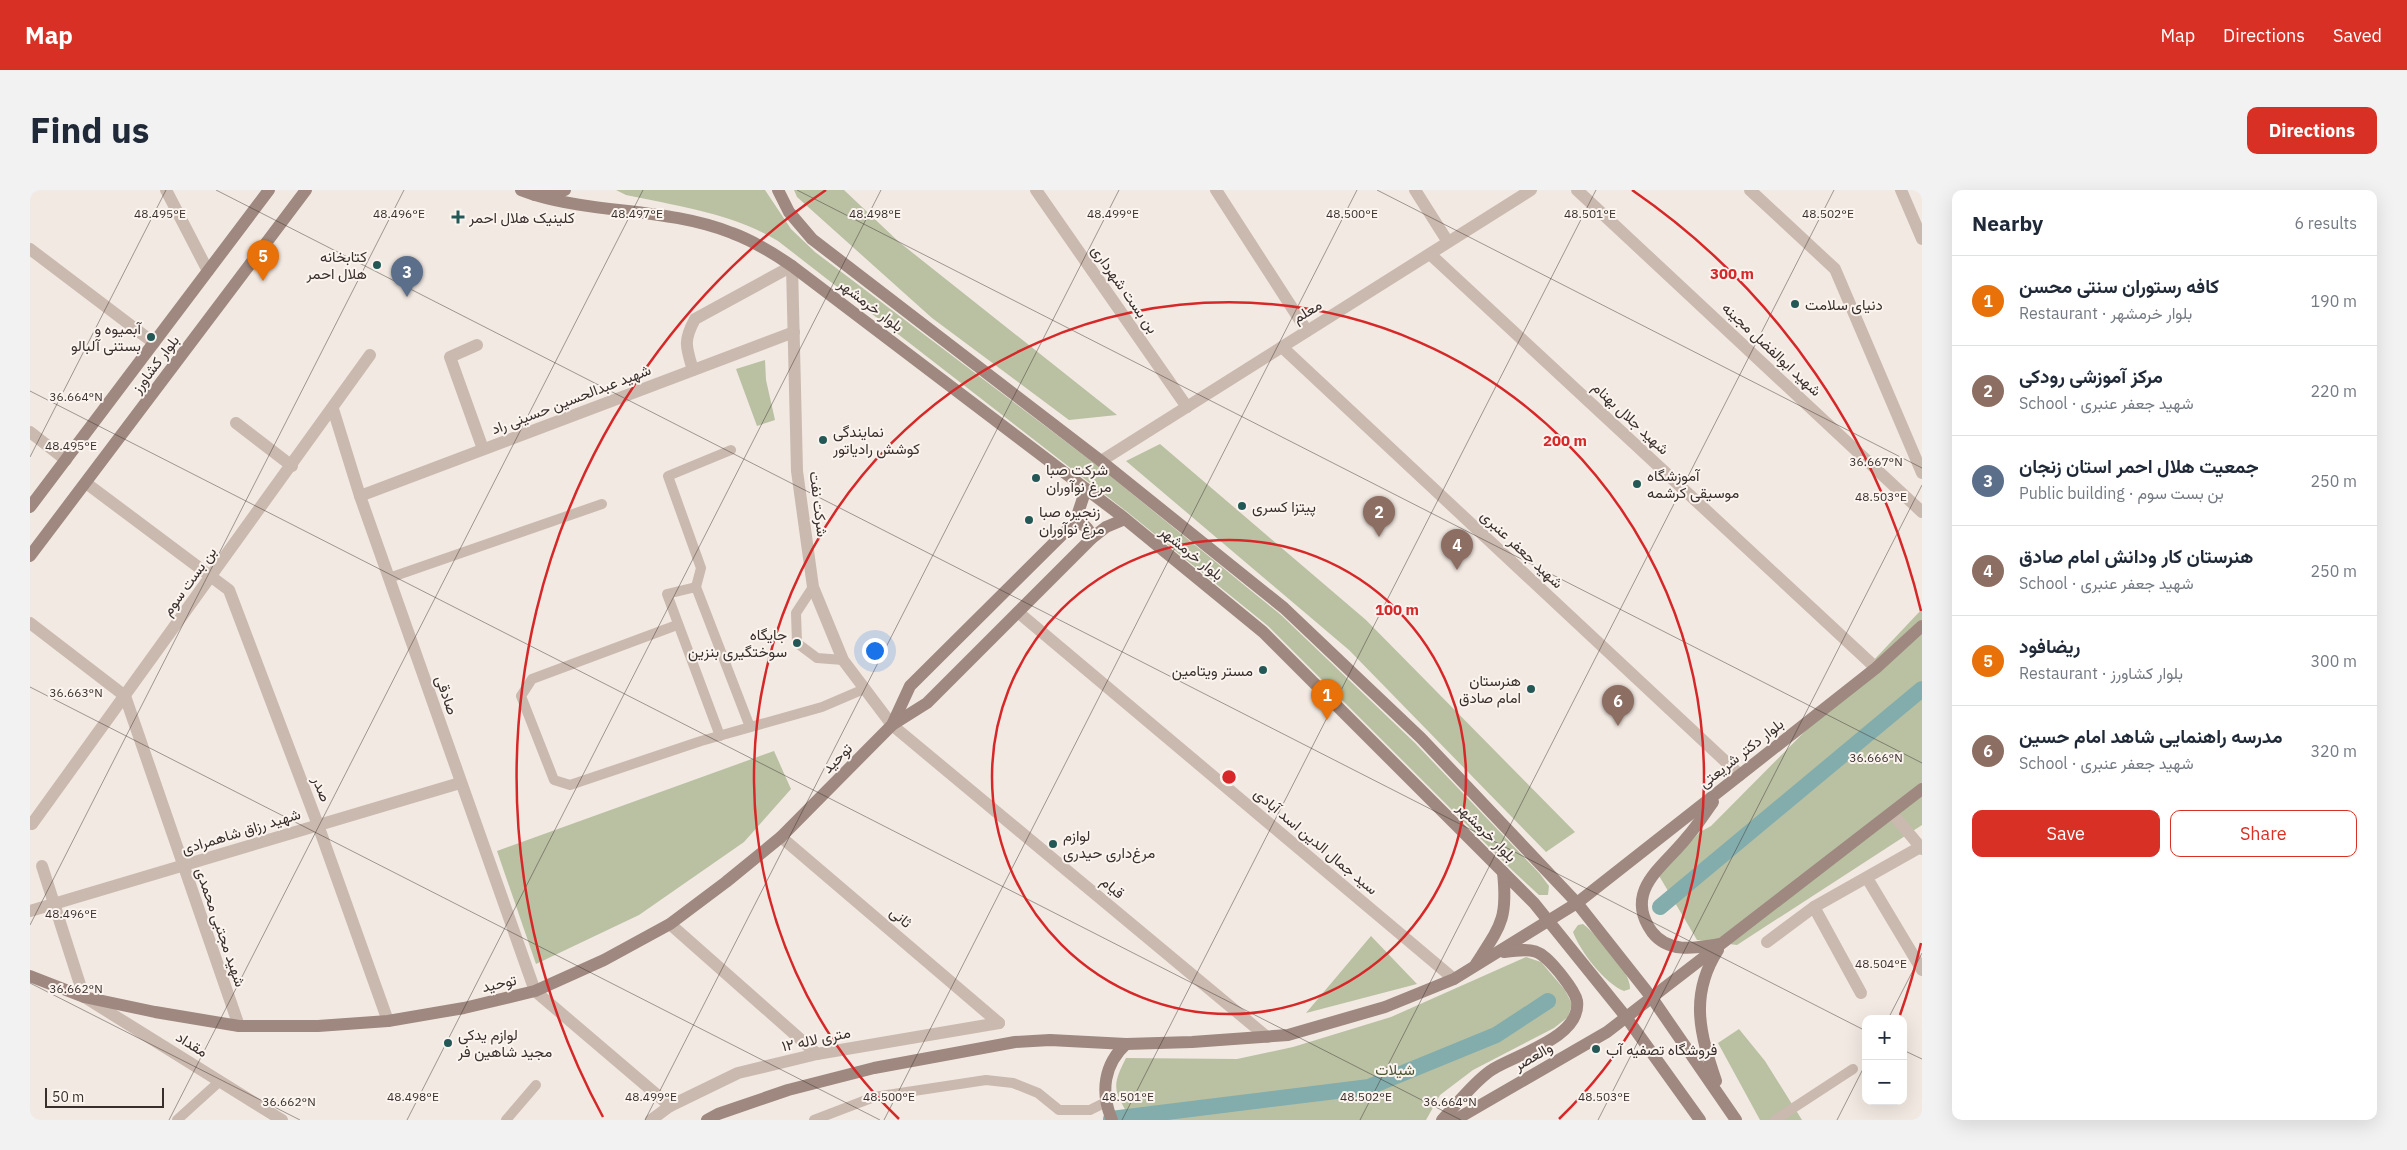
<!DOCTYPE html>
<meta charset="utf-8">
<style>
body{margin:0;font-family:"IBM Plex Sans",Vazirmatn,sans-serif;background:#f2f2f3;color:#1f2937}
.controls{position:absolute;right:15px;bottom:15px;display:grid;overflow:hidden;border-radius:10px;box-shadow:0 5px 20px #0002}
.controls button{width:45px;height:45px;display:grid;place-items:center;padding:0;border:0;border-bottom:1px solid #e0e1e3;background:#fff;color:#1f2937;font:25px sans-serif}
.scale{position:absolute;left:15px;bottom:12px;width:119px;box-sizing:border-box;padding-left:5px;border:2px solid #392f2c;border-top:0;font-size:14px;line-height:18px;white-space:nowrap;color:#392f2c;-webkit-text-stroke:4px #faf3ee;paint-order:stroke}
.you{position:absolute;left:844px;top:460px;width:18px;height:18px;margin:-12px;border:4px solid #fff;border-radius:50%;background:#1a73e8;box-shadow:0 0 0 8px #1a73e833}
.badge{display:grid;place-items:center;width:32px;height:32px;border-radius:50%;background:#d93025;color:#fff;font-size:16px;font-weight:700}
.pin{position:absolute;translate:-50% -41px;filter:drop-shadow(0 1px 2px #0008)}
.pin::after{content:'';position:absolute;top:26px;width:18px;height:15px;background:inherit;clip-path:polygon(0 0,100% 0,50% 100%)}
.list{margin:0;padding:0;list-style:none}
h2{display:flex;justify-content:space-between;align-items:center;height:65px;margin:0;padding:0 20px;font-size:21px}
h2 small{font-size:16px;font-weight:400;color:#747a83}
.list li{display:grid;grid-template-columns:32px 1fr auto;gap:15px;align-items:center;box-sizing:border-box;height:90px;padding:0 20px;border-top:1px solid #e0e1e3}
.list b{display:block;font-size:19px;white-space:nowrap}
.list p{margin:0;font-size:16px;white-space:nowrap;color:#747a83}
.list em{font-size:16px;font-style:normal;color:#747a83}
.actions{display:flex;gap:10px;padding:15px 20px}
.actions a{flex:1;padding:11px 0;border:1px solid #d93025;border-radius:10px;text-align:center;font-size:18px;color:#d93025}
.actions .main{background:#d93025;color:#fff}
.map{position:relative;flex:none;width:1892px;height:930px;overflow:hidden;border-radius:10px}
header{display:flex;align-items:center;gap:30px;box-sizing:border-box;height:70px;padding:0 25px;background:#d93025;color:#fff}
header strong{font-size:24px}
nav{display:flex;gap:28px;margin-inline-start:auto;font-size:18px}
.intro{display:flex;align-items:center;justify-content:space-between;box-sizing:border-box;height:120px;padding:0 30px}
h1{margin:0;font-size:35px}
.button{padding:12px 22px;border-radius:10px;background:#d93025;color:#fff;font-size:18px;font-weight:700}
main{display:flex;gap:30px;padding:0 30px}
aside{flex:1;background:#fff;border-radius:10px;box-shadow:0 5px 20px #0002}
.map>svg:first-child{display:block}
</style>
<header>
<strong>Map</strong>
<nav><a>Map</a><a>Directions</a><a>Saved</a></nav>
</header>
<div class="intro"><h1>Find us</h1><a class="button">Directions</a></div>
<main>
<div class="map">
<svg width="1892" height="930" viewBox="0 0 1892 930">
<rect width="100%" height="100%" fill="#f2e9e2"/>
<g fill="#b9c1a2">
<path d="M586 0H735L761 39 785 62 1068 276 1251 425 1385 553 1510 684 1519 696 1518 705H1509L1483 681 1238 436 1096 321 748 51C702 23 647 16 596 5Z"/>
<path d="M764 0H814L869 52 1087 225 1039 230 902 128 767 7Z"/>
<path d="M735 170 736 190 745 230 727 236 706 179Z"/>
<path d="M1130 254 1336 430 1545 642 1516 662 1319 460 1096 271Z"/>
<path d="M1892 419V635L1707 755 1667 750 1628 684 1670 642 1681 636 1809 507Z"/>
<path d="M744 561 761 599 714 652 609 725 506 774 467 661Z"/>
<path d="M1553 734C1567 745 1601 781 1600 799L1594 801C1575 794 1550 761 1543 742L1548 735Z"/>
<path d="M1341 746 1387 794 1276 823Z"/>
<path d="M1496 767 1511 772 1535 800 1542 814 1538 827 1524 838 1443 880 1410 905 1396 930H1101C1085 901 1080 899 1096 868L1207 869 1263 857 1361 827Z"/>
<path d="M1709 839 1735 871 1772 930H1730L1688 853Z"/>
</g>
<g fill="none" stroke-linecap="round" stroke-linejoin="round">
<g stroke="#83adac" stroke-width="16">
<path d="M1630 717 1892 499"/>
<path d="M1081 929 1339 897 1466 845 1518 811"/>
</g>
<g stroke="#cab9ae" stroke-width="10">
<path d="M359 388 572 314"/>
<path d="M666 397 671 378 638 286 701 260"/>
<path d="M783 397 766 423 767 453 787 468 813 470"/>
<path d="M647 435 502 489 491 506 524 590 540 595 671 551 792 517 834 499"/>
<path d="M690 546 637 404 666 397 720 537"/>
<path d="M147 930 190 891"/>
<path d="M476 930 506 895"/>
<path d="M784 930 844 907 956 890 983 893 1008 903 1029 920H1060L1076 912"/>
<path d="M1745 930 1823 879"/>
</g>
<g stroke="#cab9ae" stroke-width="12">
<path d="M136 0 178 81"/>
<path d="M1006 0 1157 217"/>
<path d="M1186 0 1277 141"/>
<path d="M1385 0 1418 52"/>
<path d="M1547 0 1892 322"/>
<path d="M1720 0 1805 79 1892 283"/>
<path d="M1871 0 1892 49"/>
<path d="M0 59 124 153"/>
<path d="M1400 64 1846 478"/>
<path d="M447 155 420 167 453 259"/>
<path d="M1252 157 1710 585"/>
<path d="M663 180C656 157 653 151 665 129L762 76"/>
<path d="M303 219 330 306 505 801 640 916"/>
<path d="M206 233 262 276"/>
<path d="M0 242 36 270"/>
<path d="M56 293 199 400 288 635 358 831"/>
<path d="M330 306 764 142"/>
<path d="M988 422 1424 789"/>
<path d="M0 433 95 506 209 836"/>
<path d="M1862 623 1892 659"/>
<path d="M2 634 340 165"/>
<path d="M751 647 969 833"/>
<path d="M12 676 54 807"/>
<path d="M1837 688 1892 780"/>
<path d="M1784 717 1831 803"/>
<path d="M0 721 430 593"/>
<path d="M640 734 787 864"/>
<path d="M1737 752 1784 717 1892 656"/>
</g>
<g stroke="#cab9ae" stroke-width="12">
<path d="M762 76 767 281 783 397 813 470 862 535 1237 847"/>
<path d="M1071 271 1501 0"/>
<path d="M56 808 252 930"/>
<path d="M621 930 640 916 708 883 787 864 969 833"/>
</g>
<g stroke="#9e887f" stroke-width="12">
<path d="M491 0 505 5 535 0"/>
<path d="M748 0 759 22 782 49 1071 271 1254 418 1391 548 1547 713 1622 808 1706 930"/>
<path d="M505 5C569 24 639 18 702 43 724 51 743 63 762 76L1089 324 1233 442 1504 713 1596 827 1670 930"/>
<path d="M0 317 239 0"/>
<path d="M1045 332C1055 334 1059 338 1062 348"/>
<path d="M0 366 276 0"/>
<path d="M862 535 880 496 1045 332 1056 299"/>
<path d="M1683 612C1675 623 1667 636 1658 646 1635 676 1592 700 1622 742 1639 764 1666 758 1690 754"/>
<path d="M1446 774C1471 735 1478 729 1473 682"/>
<path d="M0 786 54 807 125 822 209 836H288L358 831 434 818 505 801 574 770 640 734 696 692 751 647 862 535 897 513 1062 348 1076 337 1095 329"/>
<path d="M1686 891C1670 844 1659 805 1688 760"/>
<path d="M677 930 688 924 758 900 844 878 985 852 1020 850 1096 854 1162 852 1258 845 1355 817 1424 789 1547 713 1846 478 1892 436"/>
<path d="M1082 930C1070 902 1074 874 1096 854"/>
<path d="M1412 930C1427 914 1442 894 1460 881 1483 865 1552 848 1547 811 1545 801 1535 790 1529 782 1509 758 1504 758 1474 762"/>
<path d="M1425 930 1577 842 1892 599"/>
</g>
</g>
<path fill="none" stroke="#392f2c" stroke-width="1" stroke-opacity="0.45" d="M186 0 1836 841M767 0 1892 573M1347 0 1892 278M0 201 1431 930M0 267 136 0M0 497 850 930M0 735 374 0M0 793 270 930M1858 829 1892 763M1873 860 1892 869M139 930 613 0M377 930 851 0M615 930 1089 0M854 930 1327 0M1092 930 1566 0M1330 930 1804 0M1568 930 1892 295M1807 930 1836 873"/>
<g fill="none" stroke="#d62828" stroke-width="2.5">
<circle cx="1199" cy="587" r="237"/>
<path d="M869 929A475 475 0 1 1 1529 929"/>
<path d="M1891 753A712 712 0 0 1 1870 825M573 927A712 712 0 0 1 796 0M1602 0A712 712 0 0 1 1891 421"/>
</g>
<g fill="#245857" stroke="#faf3ee" stroke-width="2">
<path d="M425.5 19.5h5v5h5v5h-5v5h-5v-5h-5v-5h5z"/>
<circle cx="347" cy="75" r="5"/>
<circle cx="1765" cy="114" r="5"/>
<circle cx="121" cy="147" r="5"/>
<circle cx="793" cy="250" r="5"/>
<circle cx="1006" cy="288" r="5"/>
<circle cx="1607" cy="294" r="5"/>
<circle cx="1212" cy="316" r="5"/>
<circle cx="999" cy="330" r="5"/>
<circle cx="767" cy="453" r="5"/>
<circle cx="1233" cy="480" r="5"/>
<circle cx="1501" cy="499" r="5"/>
<circle cx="1023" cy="654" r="5"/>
<circle cx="418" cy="853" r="5"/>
<circle cx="1566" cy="859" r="5"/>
</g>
<g text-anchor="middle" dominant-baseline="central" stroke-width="4" stroke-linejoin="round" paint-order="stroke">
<g font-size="15" fill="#392f2c" stroke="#faf3ee" text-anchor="start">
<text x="439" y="27">کلینیک هلال احمر</text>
<text x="337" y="66" text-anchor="end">کتابخانه<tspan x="337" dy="17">هلال احمر</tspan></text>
<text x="1775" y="114">دنیای سلامت</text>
<text x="111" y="138" text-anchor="end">آبمیوه و<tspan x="111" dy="17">بستنی آلبالو</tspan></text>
<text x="803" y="241">نمایندگی<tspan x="803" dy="17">کوشش رادیاتور</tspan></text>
<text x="1016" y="279">شرکت صبا<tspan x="1016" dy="17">مرغ نوآوران</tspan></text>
<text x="1617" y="285">آموزشگاه<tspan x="1617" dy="17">موسیقی کرشمه</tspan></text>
<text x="1222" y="316">پیتزا کسری</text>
<text x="1009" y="321">زنجیره صبا<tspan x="1009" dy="17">مرغ نوآوران</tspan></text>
<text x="757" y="444" text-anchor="end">جایگاه<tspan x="757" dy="17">سوختگیرى بنزین</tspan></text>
<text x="1223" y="480" text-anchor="end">مستر ویتامین</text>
<text x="1491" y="490" text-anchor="end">هنرستان<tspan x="1491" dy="17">امام صادق</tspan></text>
<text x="1033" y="645">لوازم<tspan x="1033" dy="17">مرغ‌داری حیدری</tspan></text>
<text x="428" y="844">لوازم یدکی<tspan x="428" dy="17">مجید شاهین فر</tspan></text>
<text x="1576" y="859">فروشگاه تصفیه آب</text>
</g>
<g font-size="15" fill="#392f2c" stroke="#faf3ee">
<text transform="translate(1095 99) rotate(55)">بن بست شهرداری</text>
<text transform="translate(841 115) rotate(37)">بلوار خرمشهر</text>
<text transform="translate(1277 121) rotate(-32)">معلم</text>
<text transform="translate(1742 159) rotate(43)">شهید ابوالفضل مجینه</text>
<text transform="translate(125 174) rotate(-53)">بلوار کشاورز</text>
<text transform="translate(541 209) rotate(-21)">شهید عبدالحسین حسینی راد</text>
<text transform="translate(1601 228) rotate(43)">شهید جلال بهنام</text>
<text transform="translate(789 314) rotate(83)">شرکت نفت</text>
<text transform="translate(1492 359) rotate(43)">شهید جعفر عنبری</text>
<text transform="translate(1162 363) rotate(39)">بلوار خرمشهر</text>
<text transform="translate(159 391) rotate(-54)">بن بست سوم</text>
<text transform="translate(417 505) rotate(71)">صادقی</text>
<text transform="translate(1711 563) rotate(-38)">بلوار دکتر شریعتی</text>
<text transform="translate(807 568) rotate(-45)">توحید</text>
<text transform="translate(292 599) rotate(69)">صدر</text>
<text transform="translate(211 641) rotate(-17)">شهید رزاق شاهمرادی</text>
<text transform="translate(1457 642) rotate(45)">بلوار خرمشهر</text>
<text transform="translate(1286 651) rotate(40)">سید جمال الدین اسد آبادی</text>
<text transform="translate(1083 697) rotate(40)">قیام</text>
<text transform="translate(871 727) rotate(40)">ثانی</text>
<text transform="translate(191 737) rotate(71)">شهید مجتبی محمدی</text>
<text transform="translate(469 793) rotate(-13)">توحید</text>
<text transform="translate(786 849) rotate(-12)">۱۲ متری لاله</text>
<text transform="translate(162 854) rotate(32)">مقداد</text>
<text transform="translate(1503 866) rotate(-30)">والعصر</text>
</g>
<g font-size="15" fill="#4b5631" stroke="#faf3ee">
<text x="1365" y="879">شیلات</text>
</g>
</g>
<g font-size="12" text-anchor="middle" fill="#392f2c" stroke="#faf3ee" stroke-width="4" stroke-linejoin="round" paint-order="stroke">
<text x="130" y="28">48.495°E</text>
<text x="369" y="28">48.496°E</text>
<text x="607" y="28">48.497°E</text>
<text x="845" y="28">48.498°E</text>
<text x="1083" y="28">48.499°E</text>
<text x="1322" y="28">48.500°E</text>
<text x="1560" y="28">48.501°E</text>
<text x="1798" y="28">48.502°E</text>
<text x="46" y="211">36.664°N</text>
<text x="41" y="260">48.495°E</text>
<text x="1846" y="276">36.667°N</text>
<text x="1851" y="311">48.503°E</text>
<text x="46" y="507">36.663°N</text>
<text x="1846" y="572">36.666°N</text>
<text x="41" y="728">48.496°E</text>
<text x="1851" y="778">48.504°E</text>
<text x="46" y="803">36.662°N</text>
<text x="383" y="911">48.498°E</text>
<text x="621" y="911">48.499°E</text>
<text x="859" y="911">48.500°E</text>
<text x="1098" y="911">48.501°E</text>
<text x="1336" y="911">48.502°E</text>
<text x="1574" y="911">48.503°E</text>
<text x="259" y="916">36.662°N</text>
<text x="1420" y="916">36.664°N</text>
</g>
<circle cx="1199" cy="587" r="8" fill="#d62828" stroke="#faf3ee" stroke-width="2.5"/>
<g font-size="15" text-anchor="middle" font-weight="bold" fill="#d62828" stroke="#faf3ee" stroke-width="4" stroke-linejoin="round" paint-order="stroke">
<text x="1702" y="89">300 m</text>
<text x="1535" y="256">200 m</text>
<text x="1367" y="425">100 m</text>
</g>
</svg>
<div class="controls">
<button>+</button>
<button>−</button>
</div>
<div class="scale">50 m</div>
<div class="you"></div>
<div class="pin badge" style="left:1297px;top:530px;background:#e8710a">1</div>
<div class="pin badge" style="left:1349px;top:347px;background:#8d6e63">2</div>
<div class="pin badge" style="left:377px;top:107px;background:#5c6f8a">3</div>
<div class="pin badge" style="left:1427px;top:380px;background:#8d6e63">4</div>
<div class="pin badge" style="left:233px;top:91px;background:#e8710a">5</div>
<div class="pin badge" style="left:1588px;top:536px;background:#8d6e63">6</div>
</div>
<aside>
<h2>Nearby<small>6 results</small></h2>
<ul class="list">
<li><span class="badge" style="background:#e8710a">1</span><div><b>کافه رستوران سنتی محسن</b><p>Restaurant · بلوار خرمشهر</p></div><em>190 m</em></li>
<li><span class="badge" style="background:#8d6e63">2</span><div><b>مرکز آموزشی رودکی</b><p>School · شهید جعفر عنبری</p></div><em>220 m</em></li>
<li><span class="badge" style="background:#5c6f8a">3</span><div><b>جمعیت هلال احمر استان زنجان</b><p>Public building · بن بست سوم</p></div><em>250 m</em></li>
<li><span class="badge" style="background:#8d6e63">4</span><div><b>هنرستان کار ودانش امام صادق</b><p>School · شهید جعفر عنبری</p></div><em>250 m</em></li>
<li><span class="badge" style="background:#e8710a">5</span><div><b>ریضافود</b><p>Restaurant · بلوار کشاورز</p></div><em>300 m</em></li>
<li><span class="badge" style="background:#8d6e63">6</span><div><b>مدرسه راهنمایی شاهد امام حسین</b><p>School · شهید جعفر عنبری</p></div><em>320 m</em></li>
</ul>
<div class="actions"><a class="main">Save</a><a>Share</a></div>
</aside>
</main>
